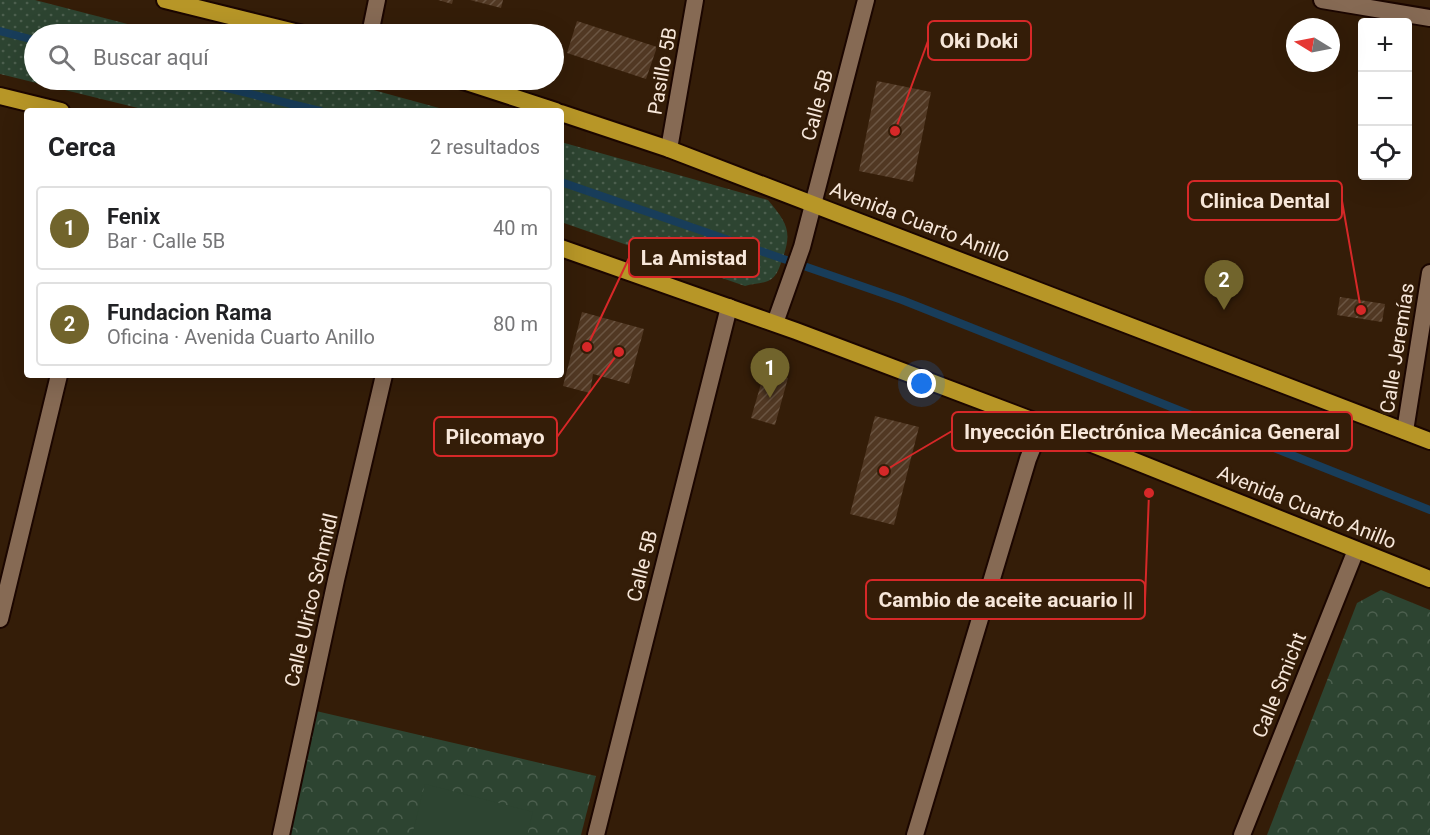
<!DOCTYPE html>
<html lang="es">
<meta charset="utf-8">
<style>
body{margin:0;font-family:Roboto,sans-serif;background:#f6f6f6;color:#202124}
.controls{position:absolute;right:18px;top:18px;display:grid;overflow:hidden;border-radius:6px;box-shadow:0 6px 24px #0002}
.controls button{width:54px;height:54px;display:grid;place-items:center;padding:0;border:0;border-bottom:2px solid #e0e0e0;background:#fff;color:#202124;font:30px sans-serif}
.compass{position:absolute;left:1286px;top:18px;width:54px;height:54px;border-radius:50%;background:#fff;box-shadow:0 6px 24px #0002;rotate:280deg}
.you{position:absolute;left:922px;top:384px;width:21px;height:21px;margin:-15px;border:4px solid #fff;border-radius:50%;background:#1a73e8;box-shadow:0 0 0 9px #1a73e833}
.badge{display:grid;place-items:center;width:39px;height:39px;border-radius:50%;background:#71642c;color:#fff;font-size:20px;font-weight:700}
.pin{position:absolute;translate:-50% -50px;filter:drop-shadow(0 2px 3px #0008)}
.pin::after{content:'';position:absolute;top:32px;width:21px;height:18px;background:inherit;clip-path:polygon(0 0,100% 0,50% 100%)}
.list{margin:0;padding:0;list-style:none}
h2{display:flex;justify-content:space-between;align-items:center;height:78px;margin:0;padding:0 24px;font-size:26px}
h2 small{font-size:20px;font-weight:400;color:#757577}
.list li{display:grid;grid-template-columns:39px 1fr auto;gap:18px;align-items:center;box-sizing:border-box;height:84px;margin:0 12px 12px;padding:0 12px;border:2px solid #e0e0e0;border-radius:6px}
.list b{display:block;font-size:22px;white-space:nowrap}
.list p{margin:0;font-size:20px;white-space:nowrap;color:#757577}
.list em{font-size:20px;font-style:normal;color:#757577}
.icon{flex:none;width:33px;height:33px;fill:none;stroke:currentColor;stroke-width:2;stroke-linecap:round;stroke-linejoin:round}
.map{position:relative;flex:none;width:1430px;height:835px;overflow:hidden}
.search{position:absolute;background:#fff;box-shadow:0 6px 24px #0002;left:24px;top:24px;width:540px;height:66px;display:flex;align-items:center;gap:15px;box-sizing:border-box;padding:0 21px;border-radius:33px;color:#757577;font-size:22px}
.panel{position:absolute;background:#fff;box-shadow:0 6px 24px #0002;left:24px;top:108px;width:540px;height:270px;border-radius:6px}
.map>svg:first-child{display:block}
</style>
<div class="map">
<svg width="1430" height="835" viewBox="0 0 1430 835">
<defs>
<pattern id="grass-dots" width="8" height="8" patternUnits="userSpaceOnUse" patternTransform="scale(1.5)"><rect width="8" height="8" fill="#2d4431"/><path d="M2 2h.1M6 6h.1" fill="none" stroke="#4c5f4e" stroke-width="1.8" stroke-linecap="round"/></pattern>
<pattern id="park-crowns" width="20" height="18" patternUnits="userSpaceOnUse" patternTransform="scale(1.5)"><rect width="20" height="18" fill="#2d4431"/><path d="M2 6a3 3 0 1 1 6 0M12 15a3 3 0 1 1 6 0" fill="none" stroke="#4c5f4e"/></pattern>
<pattern id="building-hatch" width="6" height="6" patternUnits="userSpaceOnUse" patternTransform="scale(1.5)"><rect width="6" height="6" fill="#513823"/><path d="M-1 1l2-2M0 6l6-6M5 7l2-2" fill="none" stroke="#6b5542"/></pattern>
</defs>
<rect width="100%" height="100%" fill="#341d08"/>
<g fill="url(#grass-dots)">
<path d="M0 0H35L166 34H34V80H337L450 111H150L0 74Z"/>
<path d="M561 142 768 200C788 224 793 232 781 263 778 271 776 277 768 281 761 284 752 284 745 286L561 222Z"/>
</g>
<g fill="url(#park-crowns)">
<path d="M1381 590 1430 610V835H1267L1357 603Z"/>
<path d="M316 711 596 776 581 835H290Z"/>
</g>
<path fill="#2d4431" d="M425 784 533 812 527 835H412Z"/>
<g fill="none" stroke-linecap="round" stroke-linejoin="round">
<g stroke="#183d5a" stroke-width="8">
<path d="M0 31 34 40"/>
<path d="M194 80 320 111"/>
<path d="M561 182 902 300 1430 510"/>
</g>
</g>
<g fill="url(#building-hatch)">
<path d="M438 0H453L452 4Z"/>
<path d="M470 0H503L501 8Z"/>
<path d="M577 21 657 47 646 79 567 53Z"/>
<path d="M877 81 931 92 913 182 859 171Z"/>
<path d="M1340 297 1385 304 1382 322 1337 315Z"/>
<path d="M582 312 644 329 629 384 593 374 590 393 563 386Z"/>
<path d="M765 370 788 378 775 425 751 418Z"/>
<path d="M875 416 919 427 894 525 850 514Z"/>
</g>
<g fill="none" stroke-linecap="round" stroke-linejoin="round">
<defs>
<g id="minor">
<path d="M1322 0 1430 18"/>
<path d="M370 34 377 0"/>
<path d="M669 149 695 0"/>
<path d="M775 323 802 247 866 0"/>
<path d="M1405 431 1430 273"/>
<path d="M0 619 59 375"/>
<path d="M281 835 336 580 384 375"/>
<path d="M596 835 729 307"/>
<path d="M915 835 1028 459 1042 424"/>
<path d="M1242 835 1356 550"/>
</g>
<g id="trunk">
<path d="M165 0 303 34"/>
<path d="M460 80 556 111"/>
<path d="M0 96 61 111"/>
<path d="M561 113 669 149 1430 441"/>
<path d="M561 248 796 331 1042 424 1430 579"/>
</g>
</defs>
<use href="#minor" stroke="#1b0600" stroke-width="20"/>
<use href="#trunk" stroke="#1b0600" stroke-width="20"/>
<use href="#minor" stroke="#866a54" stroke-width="16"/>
<use href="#trunk" stroke="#b79627" stroke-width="16"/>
</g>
<g text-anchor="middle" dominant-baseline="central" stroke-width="6" stroke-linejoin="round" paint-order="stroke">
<g font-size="20" fill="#f7e7da" stroke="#341d08">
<text transform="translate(662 71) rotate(-80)">Pasillo 5B</text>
<text transform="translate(817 105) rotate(-75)">Calle 5B</text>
<text transform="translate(920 222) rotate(21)">Avenida Cuarto Anillo</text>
<text transform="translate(1397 348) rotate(-81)">Calle Jeremías</text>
<text transform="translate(1307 507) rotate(22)">Avenida Cuarto Anillo</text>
<text transform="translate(642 566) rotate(-76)">Calle 5B</text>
<text transform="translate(311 600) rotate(-77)">Calle Ulrico Schmidl</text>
<text transform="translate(1279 685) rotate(-68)">Calle Smicht</text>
</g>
</g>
<path fill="none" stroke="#d62828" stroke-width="2" d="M895 131L928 41M1361 310L1342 201M587 347L629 258M884 471L952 431M619 352L557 437M1149 493L1145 600"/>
<g fill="#d62828" stroke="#341d08" stroke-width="2">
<circle cx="895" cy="131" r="6"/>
<circle cx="1361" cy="310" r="6"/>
<circle cx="587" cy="347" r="6"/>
<circle cx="884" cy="471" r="6"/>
<circle cx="619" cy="352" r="6"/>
<circle cx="1149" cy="493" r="6"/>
</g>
<g fill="#341d08" stroke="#d62828" stroke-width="2">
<rect x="928" y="21" width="103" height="39" rx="6"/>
<rect x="1188" y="181" width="154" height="39" rx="6"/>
<rect x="629" y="238" width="130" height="39" rx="6"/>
<rect x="952" y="412" width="400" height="39" rx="6"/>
<rect x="434" y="417" width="123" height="39" rx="6"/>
<rect x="866" y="580" width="279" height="39" rx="6"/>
</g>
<g font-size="21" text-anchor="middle" font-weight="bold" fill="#f7e7da">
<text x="979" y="48">Oki Doki</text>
<text x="1265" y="208">Clinica Dental</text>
<text x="694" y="265">La Amistad</text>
<text x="1152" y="439">Inyección Electrónica Mecánica General</text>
<text x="495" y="444">Pilcomayo</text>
<text x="1006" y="607">Cambio de aceite acuario ||</text>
</g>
</svg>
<div class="controls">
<button>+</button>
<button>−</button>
<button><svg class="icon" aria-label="locate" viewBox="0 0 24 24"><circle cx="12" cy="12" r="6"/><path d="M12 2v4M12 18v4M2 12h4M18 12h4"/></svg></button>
</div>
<svg class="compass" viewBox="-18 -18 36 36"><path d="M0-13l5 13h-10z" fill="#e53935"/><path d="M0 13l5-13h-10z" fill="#757577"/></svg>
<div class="you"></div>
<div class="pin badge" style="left:770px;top:398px">1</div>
<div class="pin badge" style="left:1224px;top:310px">2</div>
<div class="search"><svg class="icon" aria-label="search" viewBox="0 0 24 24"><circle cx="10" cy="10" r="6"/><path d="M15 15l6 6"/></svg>Buscar aquí</div>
<section class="panel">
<h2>Cerca<small>2 resultados</small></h2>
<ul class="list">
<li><span class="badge">1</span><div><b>Fenix</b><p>Bar · Calle 5B</p></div><em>40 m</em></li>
<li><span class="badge">2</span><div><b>Fundacion Rama</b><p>Oficina · Avenida Cuarto Anillo</p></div><em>80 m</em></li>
</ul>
</section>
</div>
